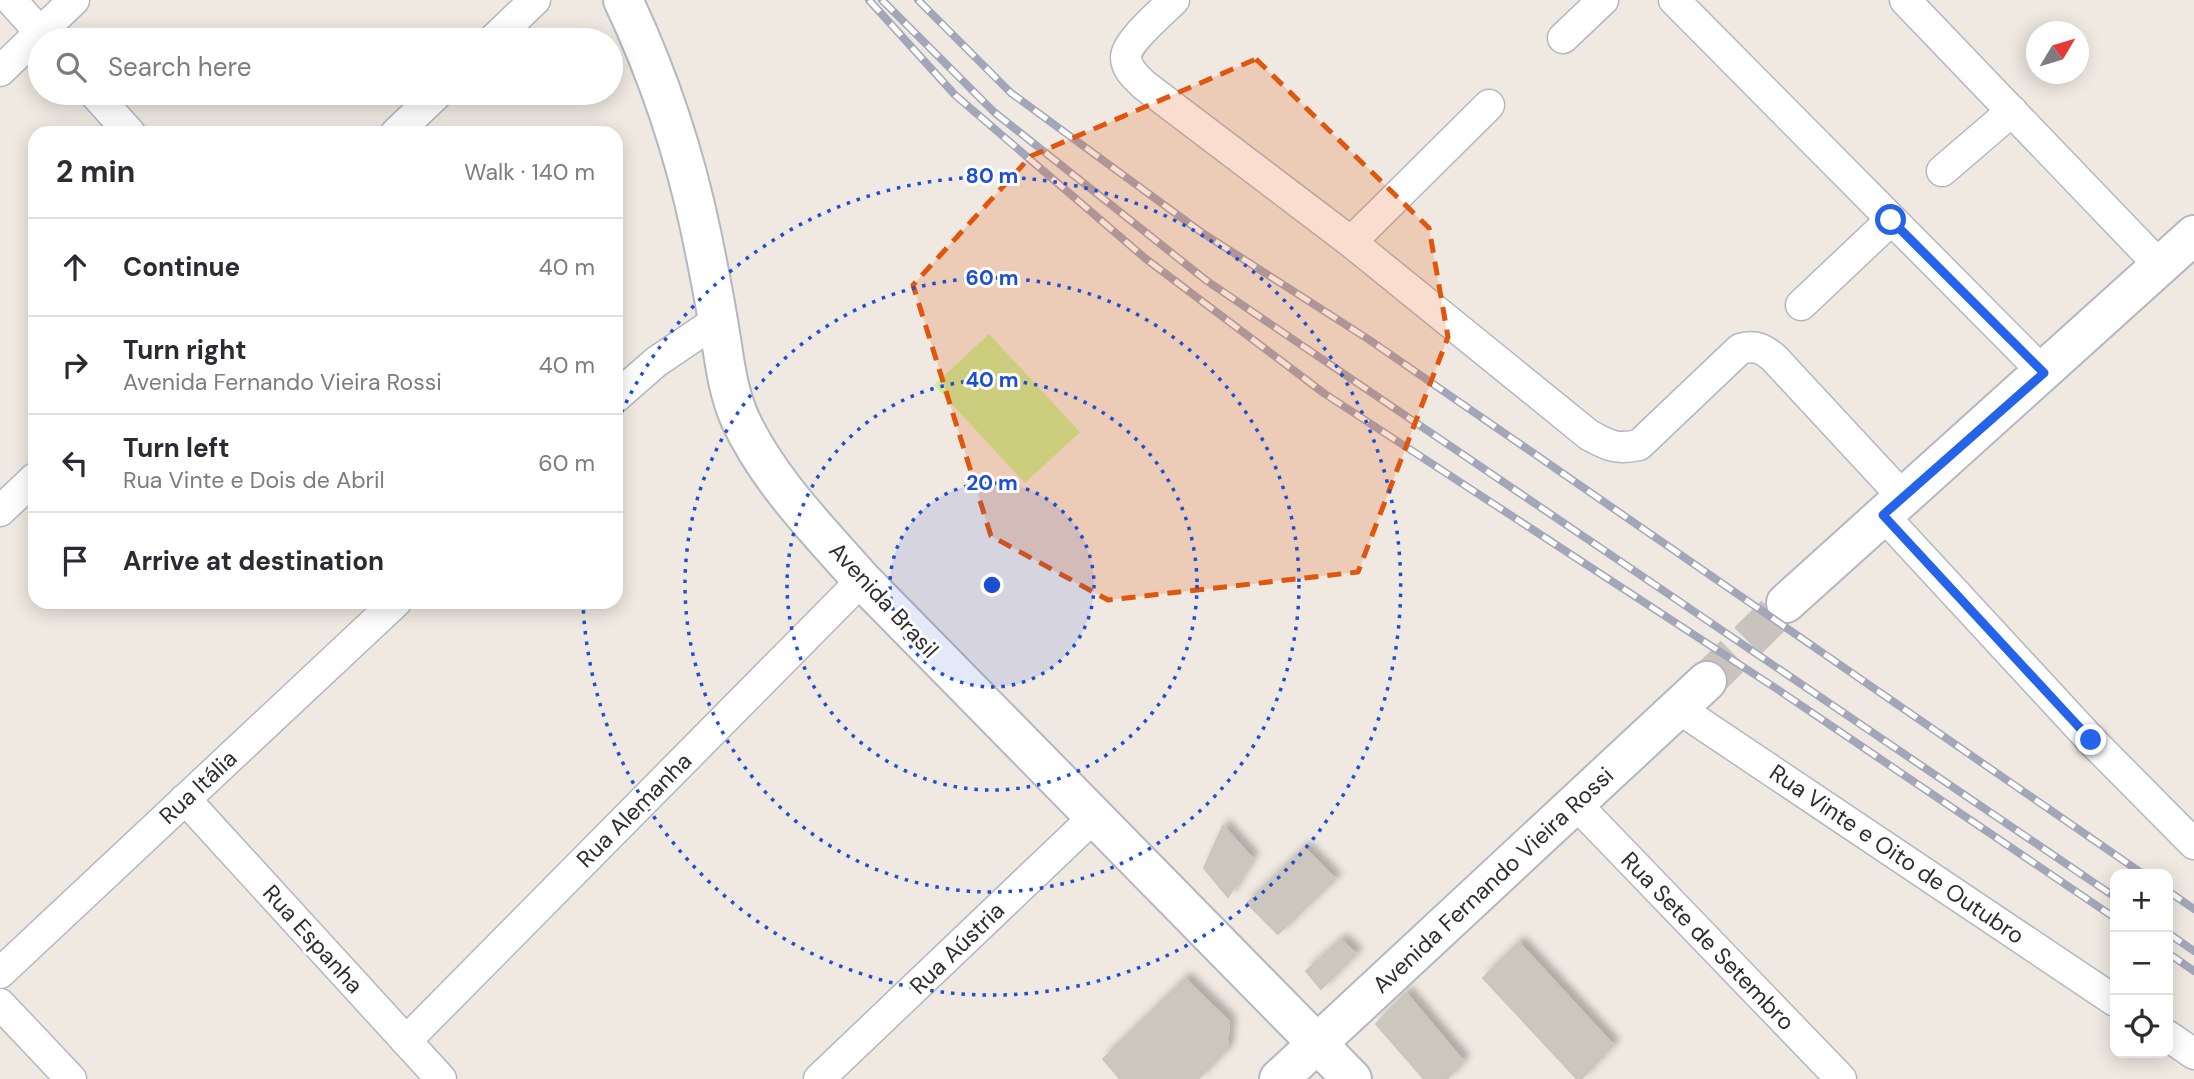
<!DOCTYPE html>
<meta charset="utf-8">
<style>
body{margin:0;font-family:"DM Sans",sans-serif;background:#f7f7f7;color:#2b2b33}
.controls{position:absolute;right:21px;bottom:21px;display:grid;overflow:hidden;border-radius:14px;box-shadow:0 4px 18px #0003}
.controls button{width:63px;height:63px;display:grid;place-items:center;padding:0;border:0;border-bottom:2px solid #e1e1e2;background:#fff;color:#2b2b33;font:35px sans-serif}
.compass{position:absolute;left:2026px;top:21px;width:63px;height:63px;border-radius:50%;background:#fff;box-shadow:0 4px 18px #0003;rotate:52deg}
.stop{position:absolute;width:21px;height:21px;margin:-16px;border:5px solid #2563eb;border-radius:50%;background:#fff}
.stop.end{background:#2563eb;border-color:#fff;box-shadow:0 2px 7px #0008}
.list{margin:0;padding:0;list-style:none}
h2{display:flex;justify-content:space-between;align-items:center;height:91px;margin:0;padding:0 28px;font-size:30px}
h2 small{font-size:23px;font-weight:400;color:#7c7c81}
.list li{display:grid;grid-template-columns:46px 1fr auto;gap:21px;align-items:center;box-sizing:border-box;height:98px;padding:0 28px;border-top:2px solid #e1e1e2}
.list b{display:block;font-size:26px;white-space:nowrap}
.list p{margin:0;font-size:23px;white-space:nowrap;color:#7c7c81}
.list em{font-size:23px;font-style:normal;color:#7c7c81}
.icon{flex:none;width:38px;height:38px;fill:none;stroke:currentColor;stroke-width:2;stroke-linecap:round;stroke-linejoin:round}
.map{position:relative;flex:none;width:2194px;height:1079px;overflow:hidden}
.search{position:absolute;background:#fff;box-shadow:0 4px 18px #0003;left:28px;top:28px;width:595px;height:77px;display:flex;align-items:center;gap:18px;box-sizing:border-box;padding:0 24px;border-radius:38px;color:#7c7c81;font-size:26px}
.panel{position:absolute;background:#fff;box-shadow:0 4px 18px #0003;left:28px;top:126px;width:595px;height:483px;border-radius:21px}
.map>svg:first-child{display:block}
</style>
<div class="map">
<svg width="2194" height="1079" viewBox="0 0 2194 1079">
<defs>
<filter id="shadow"><feDropShadow dx="6" dy="-6" stdDeviation="3.5" flood-color="#0004"/></filter>
</defs>
<rect width="100%" height="100%" fill="#efe9e1"/>
<path fill="#c9ec9a" d="M989 334 1080 432 1025 483 934 385Z"/>
<g fill="#cbc7bf" stroke="#cbc5ba" stroke-width="2" filter="url(#shadow)">
<path d="M1223 826 1252 858 1228 897 1204 868Z"/>
<path d="M1304 848 1335 879 1278 934 1247 903Z"/>
<path d="M1341 940 1356 954 1321 989 1306 971Z"/>
<path d="M1519 943 1613 1045 1581 1079H1577L1483 978Z"/>
<path d="M1185 979 1229 1022 1227 1049 1198 1079H1120L1103 1059Z"/>
<path d="M1406 993 1463 1061 1447 1079H1424L1376 1024Z"/>
</g>
<g fill="none" stroke-linecap="round" stroke-linejoin="round">
<path stroke="#c8c4bd" stroke-width="38" stroke-dasharray="38 19" stroke-linecap="butt" d="M1707 681 1786 603"/>
<defs>
<g id="street">
<path d="M11 0 47 40"/>
<path d="M1174 0C1163 11 1126 42 1126 57 1126 69 1136 77 1144 85L1351 242 1589 435C1609 446 1617 450 1639 445L1740 349C1756 345 1762 348 1774 358L1903 497"/>
<path d="M1674 0 2044 373"/>
<path d="M1905 0 2160 266"/>
<path d="M1563 38 1603 0"/>
<path d="M493 40 535 0"/>
<path d="M0 71 74 0"/>
<path d="M94 93 130 133"/>
<path d="M396 133 438 93"/>
<path d="M1942 171 2012 111"/>
<path d="M1351 242 1489 105"/>
<path d="M1801 305 1891 220"/>
<path d="M616 397 656 362 718 320"/>
<path d="M0 511 35 478"/>
<path d="M1883 515 2091 740 2194 844"/>
<path d="M1678 708 2115 1001"/>
<path d="M185 799 441 1079"/>
<path d="M1575 803 1841 1079"/>
<path d="M0 973 396 602"/>
<path d="M0 1004 71 1079"/>
<path d="M2168 1036 2194 1054"/>
<path d="M406 1041 862 580"/>
<path d="M819 1079 1095 816"/>
</g>
<g id="secondary">
<path d="M623 0C658 74 684 151 701 232 707 261 713 291 718 321 724 354 726 387 740 419 768 480 818 530 862 580L1352 1079"/>
<path d="M1786 603 2194 235"/>
<path d="M1279 1079 1707 681"/>
</g>
</defs>
<use href="#street" stroke="#b4b7c1" stroke-width="33"/>
<use href="#secondary" stroke="#b4b7c1" stroke-width="42"/>
<use href="#street" stroke="#fff" stroke-width="30"/>
<use href="#secondary" stroke="#fff" stroke-width="38"/>
<defs>
<g id="rail">
<path d="M869 0 955 95 1146 259 1325 394 1777 689 2115 918"/>
<path d="M882 0 994 112 1207 281 2115 897"/>
<path d="M918 0 1011 93 1201 232 1368 339 2143 874"/>
<path d="M2168 891 2194 909"/>
<path d="M2168 933 2194 951"/>
<path d="M2168 953 2194 971"/>
</g>
</defs>
<use href="#rail" stroke="#a3a6b8" stroke-width="8"/>
<use href="#rail" stroke="#fff" stroke-width="5" stroke-dasharray="16" stroke-linecap="butt"/>
</g>
<g fill="none" stroke-linecap="round" stroke-linejoin="round">
<path stroke="#2563eb" stroke-width="9" d="M1891 220 2044 373 1883 515 2091 740"/>
</g>
<path fill="#df570e" fill-opacity="0.2" stroke="#df570e" stroke-width="5" stroke-dasharray="14 9" stroke-linejoin="round" d="M1256 59 1429 228 1448 337 1358 572 1108 600 991 536 913 285 1031 156Z"/>
<circle cx="992" cy="585" r="102" fill="#1d4ed8" fill-opacity=".12"/>
<g fill="none" stroke="#1d4ed8" stroke-width="3.5" stroke-dasharray="3.5 7">
<circle cx="992" cy="585" r="102"/>
<circle cx="992" cy="585" r="205"/>
<circle cx="992" cy="585" r="307"/>
<path d="M617 422A409 409 0 1 1 583 603"/>
</g>
<g text-anchor="middle" dominant-baseline="central" stroke-width="6" stroke-linejoin="round" paint-order="stroke">
<g font-size="23" fill="#2e2e2e" stroke="#fff">
<text transform="translate(884 600) rotate(47)">Avenida Brasil</text>
<text transform="translate(198 787) rotate(-43)">Rua Itália</text>
<text transform="translate(634 810) rotate(-45)">Rua Alemanha</text>
<text transform="translate(1897 854) rotate(34)">Rua Vinte e Oito de Outubro</text>
<text transform="translate(1493 880) rotate(-43)">Avenida Fernando Vieira Rossi</text>
<text transform="translate(313 939) rotate(48)">Rua Espanha</text>
<text transform="translate(1708 941) rotate(46)">Rua Sete de Setembro</text>
<text transform="translate(957 948) rotate(-44)">Rua Aústria</text>
</g>
</g>
<circle cx="992" cy="585" r="10" fill="#1d4ed8" stroke="#fff" stroke-width="3.5"/>
<g font-size="21" text-anchor="middle" font-weight="bold" fill="#1d4ed8" stroke="#fff" stroke-width="6" stroke-linejoin="round" paint-order="stroke">
<text x="992" y="183">80 m</text>
<text x="992" y="285">60 m</text>
<text x="992" y="387">40 m</text>
<text x="992" y="490">20 m</text>
</g>
</svg>
<div class="controls">
<button>+</button>
<button>−</button>
<button><svg class="icon" aria-label="locate" viewBox="0 0 24 24"><circle cx="12" cy="12" r="6"/><path d="M12 2v4M12 18v4M2 12h4M18 12h4"/></svg></button>
</div>
<svg class="compass" viewBox="-18 -18 36 36"><path d="M0-13l5 13h-10z" fill="#e53935"/><path d="M0 13l5-13h-10z" fill="#7c7c81"/></svg>
<div class="stop" style="left:1891px;top:220px"></div>
<div class="stop end" style="left:2091px;top:740px"></div>
<div class="search"><svg class="icon" aria-label="search" viewBox="0 0 24 24"><circle cx="10" cy="10" r="6"/><path d="M15 15l6 6"/></svg>Search here</div>
<section class="panel">
<h2>2 min<small>Walk · 140 m</small></h2>
<ul class="list">
<li><svg class="icon" aria-label="ahead" viewBox="0 0 24 24"><path d="M12 20V5M6 11l6-6 6 6"/></svg><div><b>Continue</b></div><em>40 m</em></li>
<li><svg class="icon" aria-label="right" viewBox="0 0 24 24"><path d="M7 20v-9h11M14 6l5 5-5 5"/></svg><div><b>Turn right</b><p>Avenida Fernando Vieira Rossi</p></div><em>40 m</em></li>
<li><svg class="icon" aria-label="left" viewBox="0 0 24 24"><path d="M17 20v-9H6M10 6l-5 5 5 5"/></svg><div><b>Turn left</b><p>Rua Vinte e Dois de Abril</p></div><em>60 m</em></li>
<li><svg class="icon" aria-label="arrive" viewBox="0 0 24 24"><path d="M6 21V4h12l-3 4 3 4H6"/></svg><div><b>Arrive at destination</b></div></li>
</ul>
</section>
</div>
